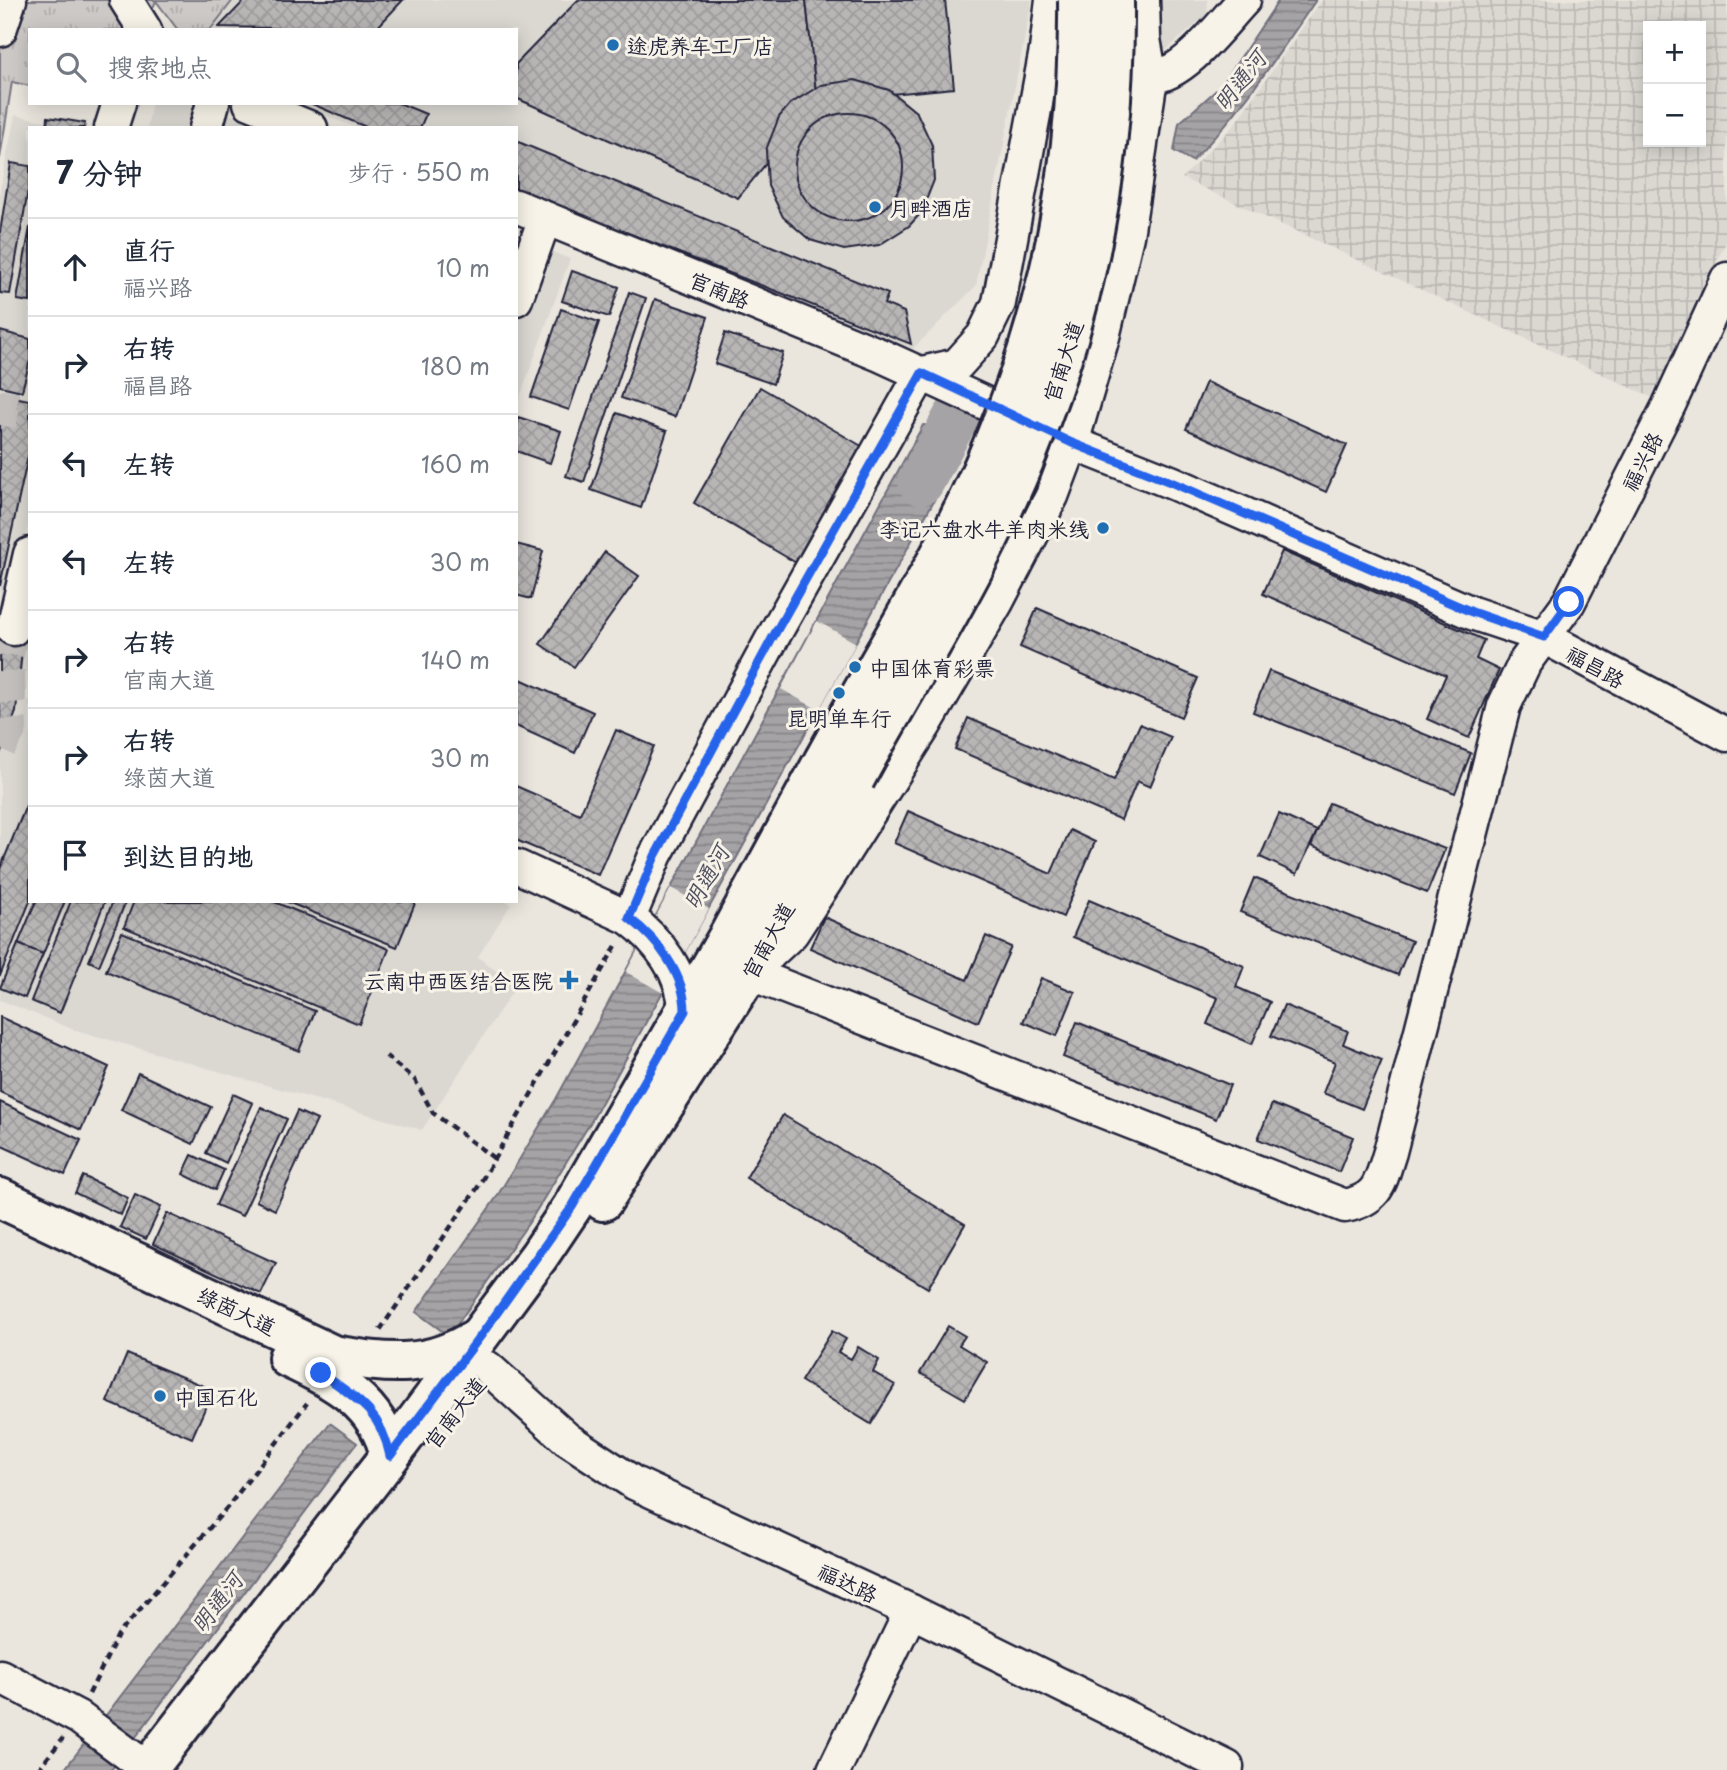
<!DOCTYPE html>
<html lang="zh">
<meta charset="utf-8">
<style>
body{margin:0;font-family:"Playpen Sans","LXGW WenKai TC",sans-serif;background:#f2f2f3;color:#1f2937}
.controls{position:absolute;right:21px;top:21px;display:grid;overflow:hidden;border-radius:0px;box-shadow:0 4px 18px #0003}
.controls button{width:63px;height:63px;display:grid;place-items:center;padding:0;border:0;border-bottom:2px solid #e0e1e3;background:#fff;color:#1f2937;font:35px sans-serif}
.stop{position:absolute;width:21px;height:21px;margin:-16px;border:5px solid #2563eb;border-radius:50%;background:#fff}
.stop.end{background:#2563eb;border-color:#fff;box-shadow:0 2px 7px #0008}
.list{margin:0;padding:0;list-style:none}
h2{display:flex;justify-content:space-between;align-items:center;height:91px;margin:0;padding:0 28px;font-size:30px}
h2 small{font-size:23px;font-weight:400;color:#747a83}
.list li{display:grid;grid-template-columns:46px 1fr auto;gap:21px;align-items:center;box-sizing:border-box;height:98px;padding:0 28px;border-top:2px solid #e0e1e3}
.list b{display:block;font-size:26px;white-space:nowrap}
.list p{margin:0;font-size:23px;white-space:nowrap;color:#747a83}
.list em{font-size:23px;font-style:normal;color:#747a83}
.icon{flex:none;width:38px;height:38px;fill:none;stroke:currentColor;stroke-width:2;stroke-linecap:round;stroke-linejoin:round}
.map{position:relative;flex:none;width:1727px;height:1770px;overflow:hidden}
.search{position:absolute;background:#fff;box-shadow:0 4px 18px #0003;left:28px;top:28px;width:490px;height:77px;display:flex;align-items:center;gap:18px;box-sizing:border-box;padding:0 24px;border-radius:0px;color:#747a83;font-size:26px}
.panel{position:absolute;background:#fff;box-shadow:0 4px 18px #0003;left:28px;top:126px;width:490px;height:777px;border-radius:0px}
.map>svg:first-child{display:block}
</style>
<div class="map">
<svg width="1727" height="1770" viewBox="0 0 1727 1770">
<defs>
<pattern id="industrial-grid" width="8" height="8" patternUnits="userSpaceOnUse" patternTransform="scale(1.75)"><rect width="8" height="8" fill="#dbd8d2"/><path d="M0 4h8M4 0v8" fill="none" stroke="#bcb9b5"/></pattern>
<pattern id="grass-tufts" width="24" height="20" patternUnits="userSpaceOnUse" patternTransform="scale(1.75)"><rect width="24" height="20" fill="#cdc9c6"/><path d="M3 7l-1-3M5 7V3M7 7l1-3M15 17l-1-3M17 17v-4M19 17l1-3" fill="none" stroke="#b0acab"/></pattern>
<pattern id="water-rules" width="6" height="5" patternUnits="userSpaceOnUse" patternTransform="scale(1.75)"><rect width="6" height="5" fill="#a6a3a6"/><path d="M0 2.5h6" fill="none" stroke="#878488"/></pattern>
<pattern id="building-cross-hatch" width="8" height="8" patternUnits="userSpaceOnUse" patternTransform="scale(1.75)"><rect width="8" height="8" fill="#b8b6b5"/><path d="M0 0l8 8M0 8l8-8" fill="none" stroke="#9e9c9d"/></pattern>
</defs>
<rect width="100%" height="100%" fill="#eae6de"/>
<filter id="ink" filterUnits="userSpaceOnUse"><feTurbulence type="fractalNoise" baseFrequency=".0143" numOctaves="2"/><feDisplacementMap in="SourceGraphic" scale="14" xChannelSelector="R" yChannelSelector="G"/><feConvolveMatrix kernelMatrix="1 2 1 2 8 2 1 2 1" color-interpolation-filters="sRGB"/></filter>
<g filter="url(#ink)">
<g fill="#dbd8d2">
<path d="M233 0H1032L976 286 913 349 516 191V128H356L294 103H516V30H210Z"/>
<path d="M1071 0H1208L1207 15 1165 51 1072 35Z"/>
<path d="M152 103H203L261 128H147Z"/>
<path d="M15 115 76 128H30V517L7 628 30 634 26 699 30 701V901H506L511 904 478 957 516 986 422 1130 72 1029 0 1000V189Z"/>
<path d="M516 237 570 259 516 408Z"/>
</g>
<path fill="url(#industrial-grid)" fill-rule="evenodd" d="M1322 0H1727V240L1653 398 1182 178 1233 126ZM1648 26H1701V142H1648Z"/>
<path fill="url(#grass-tufts)" stroke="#787680" stroke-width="2" d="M0 0H233L210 30H178L156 1 143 30H30V86L12 82 0 158Z"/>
<g fill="url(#water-rules)" stroke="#716f7b" stroke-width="2">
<path d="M1279 0H1316C1277 56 1241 112 1192 161L1174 151 1179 123 1222 85Z"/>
<path d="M923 425 951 428 964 446 592 1120 530 1221 449 1336 416 1312 496 1198 556 1099Z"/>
<path d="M330 1423 357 1443 111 1770H64Z"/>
</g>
<g fill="#eae6de">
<path d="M817 621 856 643 819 710 781 689Z"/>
<path d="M671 888 709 909 663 993 626 972Z"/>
</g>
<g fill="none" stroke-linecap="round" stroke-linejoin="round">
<path stroke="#a6a3a6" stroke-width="46" d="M921 482 956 417"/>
</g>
<g fill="url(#building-cross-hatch)" stroke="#22223b" stroke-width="2" fill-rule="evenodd">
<path d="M245 0H403L375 30 219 27Z"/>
<path d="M578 0H806L817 101 738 198 516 98V64Z"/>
<path d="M806 0H945L954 88 817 101Z"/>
<path d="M855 80 889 90 917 113 932 145 934 180 921 213 909 226 879 245 844 250 810 240 783 217 768 186 766 150 779 117 790 104 821 85ZM839 114 867 116 879 123 898 144 902 157 900 185 894 198 885 208 860 220 846 221 819 212 801 191 796 178V164L805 137 814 127Z"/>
<path d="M310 103H399L426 114 420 128H368Z"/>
<circle cx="849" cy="167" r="54"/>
<path d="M48 117 85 123 84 128H47Z"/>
<path d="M516 141 888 294 884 304 904 312 911 344 516 189Z"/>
<path d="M11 163 30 166V179L10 294 0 293V232Z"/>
<path d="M30 227V302L17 300Z"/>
<path d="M572 271 619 287 609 317 562 301Z"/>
<path d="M629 292 646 298 584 482 566 476Z"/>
<path d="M655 299 708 317 675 417 621 398Z"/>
<path d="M561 309 599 322 569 410 531 397Z"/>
<path d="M0 331 30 339V360L22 391 0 386Z"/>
<path d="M725 333 783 353 773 384 715 364Z"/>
<path d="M1206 382 1347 445 1326 492 1186 429Z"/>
<path d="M760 387 865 448 798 564 694 503Z"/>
<path d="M0 394 29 400 30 405V447L0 586Z"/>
<path d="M617 413 667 431 641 508 591 490Z"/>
<path d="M518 417 561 431 550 463 516 451Z"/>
<path d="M516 544 543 551 531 599 516 595Z"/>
<path d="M1282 551 1484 640 1476 659 1499 670 1469 738 1427 719 1446 675 1263 594Z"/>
<path d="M605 552 639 576 574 667 540 644Z"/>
<path d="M1037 608 1198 678 1181 717 1020 647Z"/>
<path d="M0 635 23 640 16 712 0 754Z"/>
<path d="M1269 671 1471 753 1455 793 1253 712Z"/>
<path d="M516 677 593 712 575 753 516 726Z"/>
<path d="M968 718 1114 780 1140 724 1171 737 1150 787 1137 781 1121 820 955 749Z"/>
<path d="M616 730 654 746 598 875 516 840V786L580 814Z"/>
<path d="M30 796V901L0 976V869Z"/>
<path d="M1329 803 1445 849 1427 893 1311 846Z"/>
<path d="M908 811 1051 874 1070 830 1095 842 1063 917 894 843Z"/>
<path d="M1279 814 1317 831 1297 874 1260 857Z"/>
<path d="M1254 878 1412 941 1398 975 1240 912Z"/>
<path d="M1089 900 1244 966 1236 987 1270 1002 1252 1044 1207 1024 1218 998 1073 937Z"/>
<path d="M36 901H65L43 954 18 944Z"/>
<path d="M71 901H105L60 1013 31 1001Z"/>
<path d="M113 901H126L99 966 89 961Z"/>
<path d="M134 901H272L389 949 359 1024 124 927Z"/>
<path d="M285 901H416L397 947Z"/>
<path d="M824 917 967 980 986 936 1011 947 978 1022 810 948Z"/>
<path d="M122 932 315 1011 299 1051 106 971Z"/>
<path d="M18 944 43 954 25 998 0 988Z"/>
<path d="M1041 978 1075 992 1057 1036 1023 1022Z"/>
<path d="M1284 1005 1348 1031 1343 1044 1382 1060 1362 1109 1323 1093 1335 1062 1271 1036Z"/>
<path d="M0 1017 109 1067 81 1130 0 1092Z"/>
<path d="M1077 1022 1230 1085 1216 1119 1063 1057Z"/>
<path d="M138 1073 211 1107 193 1144 121 1110Z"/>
<path d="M233 1094 253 1103 226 1163 206 1153Z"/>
<path d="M0 1102 81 1140 65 1175 0 1145Z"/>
<path d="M1272 1104 1353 1137 1339 1172 1258 1139Z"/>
<path d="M261 1107 287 1119 242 1216 216 1205Z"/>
<path d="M297 1111 317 1120 275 1210 256 1201Z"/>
<path d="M783 1115 965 1224 928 1288 746 1178Z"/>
<path d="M192 1155 224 1170 215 1190 183 1174Z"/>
<path d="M83 1176 128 1198 121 1215 75 1193Z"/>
<path d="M135 1195 161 1207 146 1239 120 1227Z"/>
<path d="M167 1213 276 1263 261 1294 153 1244Z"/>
<path d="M948 1326 965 1336 959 1345 987 1362 965 1399 920 1373Z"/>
<path d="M832 1331 846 1339 838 1352 851 1359 858 1347 879 1360 873 1372 895 1385 871 1424 801 1381Z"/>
<path d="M127 1354 213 1390 192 1438 107 1402Z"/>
</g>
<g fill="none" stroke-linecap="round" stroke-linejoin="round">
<g stroke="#c2bfbd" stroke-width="32" stroke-dasharray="32 16" stroke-linecap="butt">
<path d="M0 425 4 406 30 411"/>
<path d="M0 748 11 728 8 654 13 629"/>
</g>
<defs>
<g id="minor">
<path d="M126 0 145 30"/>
<path d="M1143 0 1144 39 1151 78 1127 236 1103 337 1072 443 1052 496 997 602 925 725 826 881 792 933 749 973 1345 1206C1379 1199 1380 1183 1390 1152L1504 706 1525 662 1569 602 1669 405 1727 279"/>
<path d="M0 30 10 0"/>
<path d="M1130 72C1136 74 1145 78 1152 77 1185 75 1222 23 1244 0"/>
<path d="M250 103 311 128"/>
<path d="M111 128 119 103"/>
<path d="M206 128 213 103"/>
<path d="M516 206 880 355 1072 443 1173 483 1472 613 1544 637 1727 735"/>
<path d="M516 299 545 218"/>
<path d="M13 629 30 554"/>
<path d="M516 866 629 918"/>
<path d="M685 1011C685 974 657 939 629 918L655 856 773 637 922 373 957 365 983 336 999 303 1046 50 1052 0"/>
<path d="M488 1368 567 1439 634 1483 911 1611 1227 1767 1226 1770"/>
<path d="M0 1676 78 1717 148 1769"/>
<path d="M834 1770 911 1611"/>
</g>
<g id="major">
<path d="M0 1198 333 1355C389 1364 428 1370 478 1337"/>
<path d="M603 1201 749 973 855 779"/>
<path d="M288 1358C334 1379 379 1403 390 1456"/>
<path d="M147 1770 390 1456 539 1256 572 1207 729 935 824 760"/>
</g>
</defs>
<use href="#minor" stroke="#22223b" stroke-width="37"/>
<use href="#major" stroke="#22223b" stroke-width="44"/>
<g stroke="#22223b" stroke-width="4.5" stroke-dasharray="7 5" stroke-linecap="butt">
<path d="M386 1056 415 1080 433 1113 495 1159"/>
<path d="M380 1330 478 1187 617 944"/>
<path d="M89 1694 118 1635 230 1504 307 1403"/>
<path d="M38 1770 63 1738"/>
</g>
<use href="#minor" stroke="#f7f3e8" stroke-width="32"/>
<use href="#major" stroke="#f7f3e8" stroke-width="38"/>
<defs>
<g id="major-bridge">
<path d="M824 760C866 683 913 608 953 530 1040 361 1080 190 1078 0"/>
<path d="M855 779C898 699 947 623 987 542 1074 367 1116 196 1114 0"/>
</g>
</defs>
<use href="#major-bridge" stroke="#22223b" stroke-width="44" stroke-linecap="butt"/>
<use href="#major-bridge" stroke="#f7f3e8" stroke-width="38"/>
</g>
</g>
<g fill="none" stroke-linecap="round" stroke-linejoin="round" filter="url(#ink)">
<path stroke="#2563eb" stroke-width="9" d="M321 1373C356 1398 381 1411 390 1456L482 1334 572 1207 685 1011C685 974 657 939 629 918L655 856 773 637 922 373 1072 443 1173 483 1472 612 1544 637 1569 602"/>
</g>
<g fill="#1f6fb2" stroke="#f7f3e8" stroke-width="2.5">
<circle cx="613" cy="45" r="7"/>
<circle cx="875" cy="207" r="7"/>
<circle cx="1103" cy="528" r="7"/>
<circle cx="855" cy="667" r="7"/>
<circle cx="839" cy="693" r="7"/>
<path d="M565.5 969.5h7v7h7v7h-7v7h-7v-7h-7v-7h7z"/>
<circle cx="160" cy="1396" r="7"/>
</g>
<g text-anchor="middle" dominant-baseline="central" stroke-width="6" stroke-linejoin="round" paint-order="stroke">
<g font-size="21" fill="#22223b" stroke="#f7f3e8" text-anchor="start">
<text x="627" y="45">途虎养车工厂店</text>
<text x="889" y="207">月畔酒店</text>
<text x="1089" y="528" text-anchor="end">李记六盘水牛羊肉米线</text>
<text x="869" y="667">中国体育彩票</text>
<text x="839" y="717" text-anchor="middle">昆明单车行</text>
<text x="553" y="980" text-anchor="end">云南中西医结合医院</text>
<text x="174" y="1396">中国石化</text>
</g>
<g font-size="21" fill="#22223b" stroke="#f7f3e8">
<text transform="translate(720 289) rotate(22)">官南路</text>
<text transform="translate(1062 361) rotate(-72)">官南大道</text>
<text transform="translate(1641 461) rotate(-63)">福兴路</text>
<text transform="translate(1596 666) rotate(29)">福昌路</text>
<text transform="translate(767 940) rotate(-61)">官南大道</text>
<text transform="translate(237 1310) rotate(25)">绿茵大道</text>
<text transform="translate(454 1412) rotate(-52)">官南大道</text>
<text transform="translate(848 1582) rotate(25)">福达路</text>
</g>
<g font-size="23" font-style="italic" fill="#504f60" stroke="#f7f3e8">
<text transform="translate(1239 80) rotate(-52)">明通河</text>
<text transform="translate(705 877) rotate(-61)">明通河</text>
<text transform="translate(216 1602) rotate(-53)">明通河</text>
</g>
</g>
</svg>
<div class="controls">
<button>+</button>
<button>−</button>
</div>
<div class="stop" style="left:1569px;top:602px"></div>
<div class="stop end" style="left:321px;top:1373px"></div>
<div class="search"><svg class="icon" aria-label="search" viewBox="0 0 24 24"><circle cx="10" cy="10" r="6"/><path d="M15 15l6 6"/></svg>搜索地点</div>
<section class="panel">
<h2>7 分钟<small>步行 · 550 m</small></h2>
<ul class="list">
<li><svg class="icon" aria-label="ahead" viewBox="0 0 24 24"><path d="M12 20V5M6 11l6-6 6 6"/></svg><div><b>直行</b><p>福兴路</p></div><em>10 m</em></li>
<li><svg class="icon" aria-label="right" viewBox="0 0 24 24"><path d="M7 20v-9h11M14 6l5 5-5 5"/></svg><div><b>右转</b><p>福昌路</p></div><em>180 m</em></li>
<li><svg class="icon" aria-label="left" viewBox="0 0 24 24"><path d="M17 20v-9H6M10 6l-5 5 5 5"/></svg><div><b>左转</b></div><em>160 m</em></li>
<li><svg class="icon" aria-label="left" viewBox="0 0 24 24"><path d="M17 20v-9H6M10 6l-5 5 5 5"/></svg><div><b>左转</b></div><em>30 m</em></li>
<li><svg class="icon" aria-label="right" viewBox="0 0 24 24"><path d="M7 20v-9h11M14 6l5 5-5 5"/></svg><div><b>右转</b><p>官南大道</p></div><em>140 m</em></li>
<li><svg class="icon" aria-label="right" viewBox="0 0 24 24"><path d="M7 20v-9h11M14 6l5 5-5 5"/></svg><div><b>右转</b><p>绿茵大道</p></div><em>30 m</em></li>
<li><svg class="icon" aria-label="arrive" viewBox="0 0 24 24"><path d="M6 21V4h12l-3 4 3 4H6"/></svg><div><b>到达目的地</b></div></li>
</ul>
</section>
</div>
